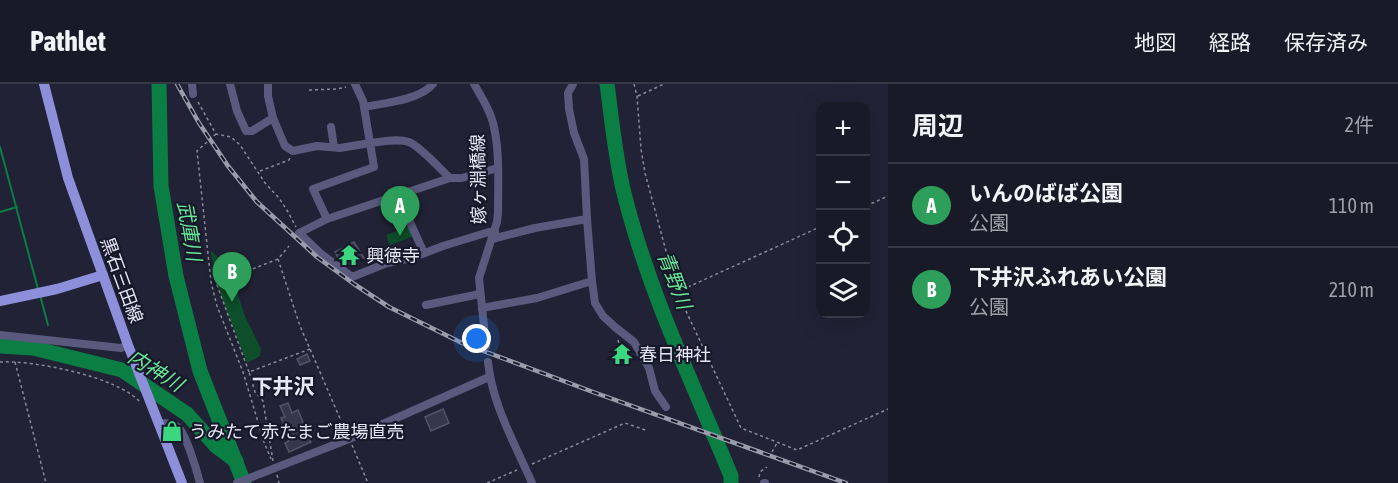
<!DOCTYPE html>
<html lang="ja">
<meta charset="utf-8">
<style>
body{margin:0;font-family:"Asap Condensed","Noto Sans JP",sans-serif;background:#262734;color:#f1f3f6}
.controls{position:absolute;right:18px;top:18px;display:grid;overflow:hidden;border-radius:12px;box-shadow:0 6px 24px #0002}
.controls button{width:54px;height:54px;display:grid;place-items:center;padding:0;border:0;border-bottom:2px solid #373845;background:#191a28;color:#f1f3f6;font:30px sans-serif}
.you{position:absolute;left:477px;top:255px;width:21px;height:21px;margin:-15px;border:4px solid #fff;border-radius:50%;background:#1a73e8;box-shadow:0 0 0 9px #1a73e833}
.badge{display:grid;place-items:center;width:39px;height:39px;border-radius:50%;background:#db2777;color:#fff;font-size:20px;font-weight:700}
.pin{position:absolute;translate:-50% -50px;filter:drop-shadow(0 2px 3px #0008)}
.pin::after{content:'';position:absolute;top:32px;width:21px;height:18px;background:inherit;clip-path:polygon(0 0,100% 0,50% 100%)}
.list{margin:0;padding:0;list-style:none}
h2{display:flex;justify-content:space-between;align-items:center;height:78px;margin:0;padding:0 24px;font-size:26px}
h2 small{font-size:20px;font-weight:400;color:#9fa1a8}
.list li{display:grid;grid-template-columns:39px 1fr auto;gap:18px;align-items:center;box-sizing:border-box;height:84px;padding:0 24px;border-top:2px solid #373845}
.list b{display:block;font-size:22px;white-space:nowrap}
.list p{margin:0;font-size:20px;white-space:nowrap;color:#9fa1a8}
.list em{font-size:20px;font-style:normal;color:#9fa1a8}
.icon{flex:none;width:33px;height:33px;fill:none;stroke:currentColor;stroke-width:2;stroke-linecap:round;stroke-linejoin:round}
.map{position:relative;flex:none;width:888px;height:399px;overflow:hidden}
header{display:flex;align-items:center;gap:36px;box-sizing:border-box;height:84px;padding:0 30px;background:#191a28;border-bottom:2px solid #373845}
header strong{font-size:28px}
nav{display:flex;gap:33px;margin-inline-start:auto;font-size:21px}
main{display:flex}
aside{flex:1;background:#191a28}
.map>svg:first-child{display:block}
</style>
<header>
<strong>Pathlet</strong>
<nav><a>地図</a><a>経路</a><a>保存済み</a></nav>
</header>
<main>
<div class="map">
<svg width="888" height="399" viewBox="0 0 888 399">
<rect width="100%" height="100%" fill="#212235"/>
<g fill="#0e4f2b">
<path d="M410 142 414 152 390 161 386 151Z"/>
<path d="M212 167 227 184 232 193 245 232 261 265 260 272 247 279 217 201 211 169Z"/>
</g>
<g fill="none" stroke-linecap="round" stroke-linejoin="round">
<g stroke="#0b7e44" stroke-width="2">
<path d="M0 63 38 205"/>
<path d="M0 128 17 123"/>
<path d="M40 211 48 241"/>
</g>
<g stroke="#0b7e44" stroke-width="15">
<path d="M159 0 161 102 176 192 200 287 244 399"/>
<path d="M607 0C612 36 615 73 624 109 648 207 693 299 731 392V399"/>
<path d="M0 262 33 264 122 286 187 330 216 362 236 377"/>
</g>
</g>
<g fill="#36374b" stroke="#525369" stroke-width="1.5">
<path d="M354 158 364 174 350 180 348 176 344 179 338 174 335 168Z"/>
<path d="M307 270 310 277 300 281 297 275Z"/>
<path d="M288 319 292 329 298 326 311 358 289 368 285 359 289 357 285 349 287 347 281 334 285 333 280 322Z"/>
<path d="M443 325 449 339 431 347 425 333Z"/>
</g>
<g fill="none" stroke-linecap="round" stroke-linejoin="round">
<g stroke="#8a8b9a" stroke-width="1.5" stroke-dasharray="3 3" stroke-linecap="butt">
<path d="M634 0 637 12 641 65 645 89 677 208 741 344 797 366 888 325"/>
<path d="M309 6 337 5 346 3"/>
<path d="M638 12 664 0"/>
<path d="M198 18 216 50 231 53 240 61 265 99 279 114 288 128 296 143"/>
<path d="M216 50 197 67 211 198 217 222 243 288 264 358 271 375"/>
<path d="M260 87 289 76 290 74"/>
<path d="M866 122 888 112"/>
<path d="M278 175 300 242 345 346"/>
<path d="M677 208 820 143"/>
<path d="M618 256 621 266"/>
<path d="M0 278C34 276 118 293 140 318"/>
<path d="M15 278 46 399"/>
<path d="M249 288 217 201 232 193 278 175 289 162"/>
<path d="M352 361 368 399"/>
<path d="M772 368 777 359"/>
<path d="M273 377 263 317 255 308 249 288 310 265"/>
<path d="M532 380 625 339 648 347"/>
<path d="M277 391 279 399"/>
<path d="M759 393 760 388 767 383"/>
<path d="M487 399 517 386"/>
</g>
<g stroke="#595a7e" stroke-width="8">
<path d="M192 0 193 10"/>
<path d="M230 0 237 27 246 47H252L273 34"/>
<path d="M268 0V12L273 34 285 62 293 67 317 62 340 64 370 59 363 17 355 0"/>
<path d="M474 0C482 14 491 28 494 43 500 71 498 101 498 129L497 138 479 194 486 262"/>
<path d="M573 0 568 9 569 25 574 49 584 75 587 135"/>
<path d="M364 23C384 19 420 16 433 0"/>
<path d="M331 43 334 63"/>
<path d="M450 94 327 135 299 149 320 169 352 193 387 179 412 174 443 162 489 148H495"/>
<path d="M394 113 409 136 424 169"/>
<path d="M327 135 313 105 374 83 370 59C382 58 397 54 409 58 421 63 439 84 450 94H462L498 84"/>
<path d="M592 197 595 219 603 232 615 243 634 258 649 284 655 307 666 323"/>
<path d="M426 221 480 210"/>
<path d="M482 224 537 214 592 197 587 135 535 144 492 155"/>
<path d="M0 251 121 264 128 261"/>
<path d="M488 278C492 320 515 360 532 399"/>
<path d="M159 339C165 339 173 339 178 343 186 350 197 387 200 399"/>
<path d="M237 399 349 355 489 293"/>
<path d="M764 399H765"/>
</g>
<g stroke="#8d8fda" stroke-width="10">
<path d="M44 0 68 94 128 261 182 399"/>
<path d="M0 217 57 205 103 191"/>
</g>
<defs>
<path id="rail" d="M177 0 199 39 228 82 257 118 317 173 354 200 389 223 462 259 593 308 846 399"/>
</defs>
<use href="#rail" stroke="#9b9cab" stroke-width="4.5"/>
<use href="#rail" stroke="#18182b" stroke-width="2" stroke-dasharray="7" stroke-linecap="butt"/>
</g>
<defs>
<symbol id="temple-bare" viewBox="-9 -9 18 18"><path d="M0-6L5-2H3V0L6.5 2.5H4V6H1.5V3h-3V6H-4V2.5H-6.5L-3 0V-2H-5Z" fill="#3ad77f" stroke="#18182b" stroke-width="2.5" paint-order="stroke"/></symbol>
<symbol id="shop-bare" viewBox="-9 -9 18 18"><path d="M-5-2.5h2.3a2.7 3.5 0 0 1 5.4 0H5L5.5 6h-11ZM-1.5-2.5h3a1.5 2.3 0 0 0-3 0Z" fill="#3ad77f" stroke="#18182b" stroke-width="2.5" paint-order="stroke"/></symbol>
</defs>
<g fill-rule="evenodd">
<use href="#temple-bare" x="334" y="156" width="30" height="30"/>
<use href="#temple-bare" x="607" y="255" width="30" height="30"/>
<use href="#shop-bare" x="157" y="332" width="30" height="30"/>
</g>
<g text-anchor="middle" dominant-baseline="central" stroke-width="4.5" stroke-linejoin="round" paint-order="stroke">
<g font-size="18" fill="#e6e7f4" stroke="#18182b">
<text transform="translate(478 95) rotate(-91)">嫁ヶ淵橋線</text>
<text transform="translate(122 196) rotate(70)">黒石三田線</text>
</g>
<g font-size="18" fill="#e6e7f4" stroke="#18182b" text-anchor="start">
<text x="366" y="171">興徳寺</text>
<text x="639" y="270">春日神社</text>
<text x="189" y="347">うみたて赤たまご農場直売</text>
</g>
<g font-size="20" font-style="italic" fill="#68e797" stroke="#18182b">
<text transform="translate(190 147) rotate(80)">武庫川</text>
<text transform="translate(675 196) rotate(69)">青野川</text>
<text transform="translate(156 286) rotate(32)">内神川</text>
</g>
<g font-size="21" font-weight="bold" fill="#e6e7f4" stroke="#18182b">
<text x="283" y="302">下井沢</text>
</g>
</g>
</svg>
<div class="controls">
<button>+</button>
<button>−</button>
<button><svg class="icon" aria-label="locate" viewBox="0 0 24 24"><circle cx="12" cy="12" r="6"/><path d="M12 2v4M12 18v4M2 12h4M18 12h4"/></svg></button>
<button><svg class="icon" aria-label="layers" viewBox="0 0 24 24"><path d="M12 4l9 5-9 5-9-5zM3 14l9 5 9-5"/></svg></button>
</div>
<div class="you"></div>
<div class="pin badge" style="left:400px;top:152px;background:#2e9e5b">A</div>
<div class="pin badge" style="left:232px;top:218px;background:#2e9e5b">B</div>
</div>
<aside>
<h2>周辺<small>2件</small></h2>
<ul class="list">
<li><span class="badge" style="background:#2e9e5b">A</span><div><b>いんのばば公園</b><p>公園</p></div><em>110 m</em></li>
<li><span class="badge" style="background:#2e9e5b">B</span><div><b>下井沢ふれあい公園</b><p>公園</p></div><em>210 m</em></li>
</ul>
</aside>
</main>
